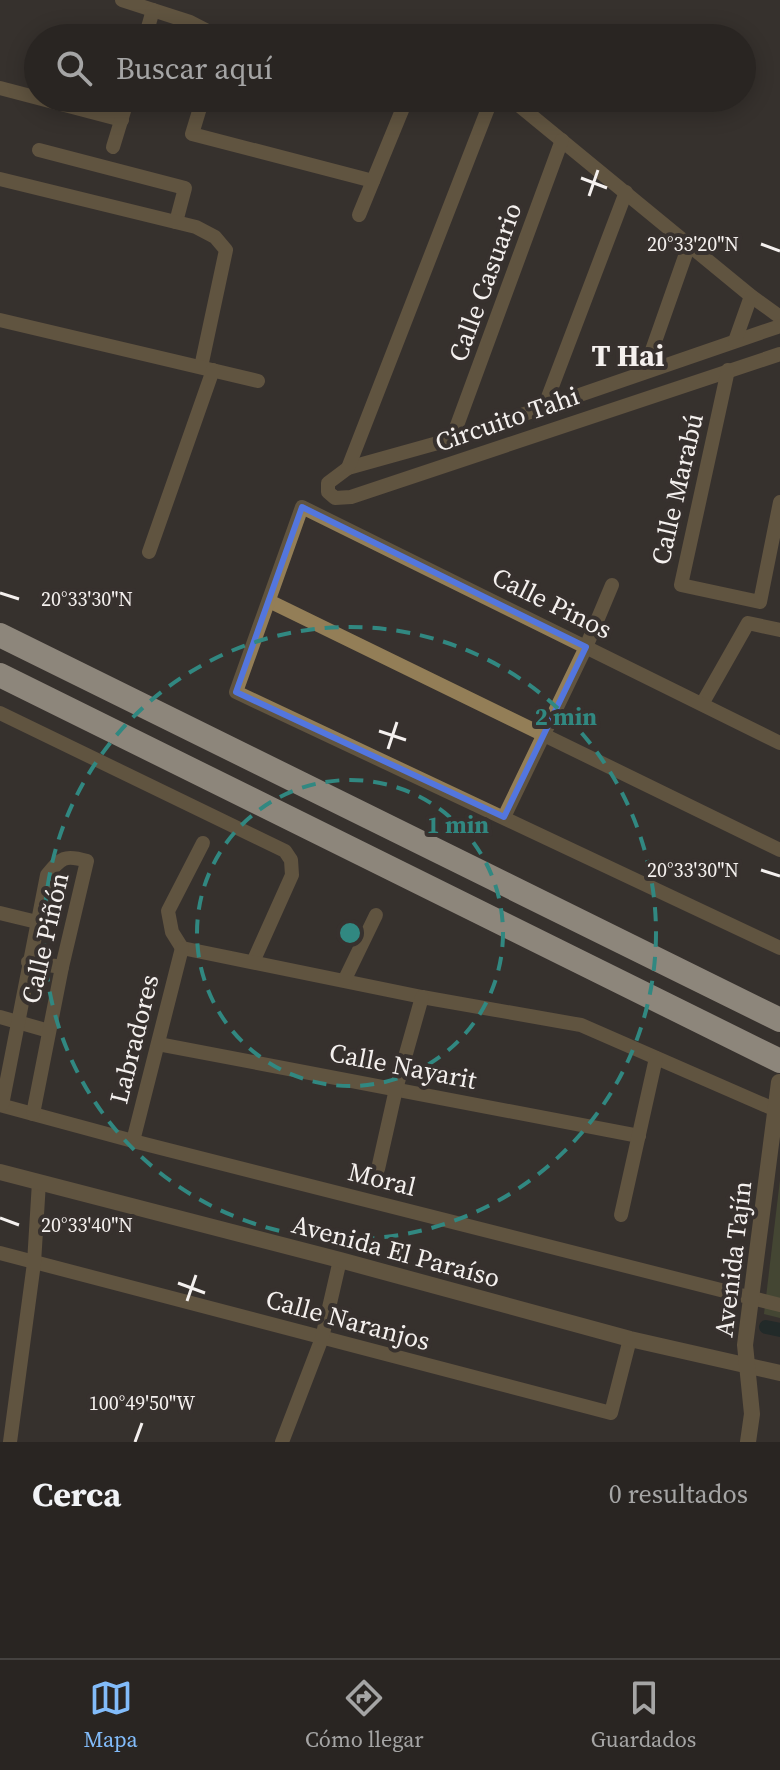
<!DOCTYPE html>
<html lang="es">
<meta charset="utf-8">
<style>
body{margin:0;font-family:"Source Serif 4",serif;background:#312d2a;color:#f1f3f6}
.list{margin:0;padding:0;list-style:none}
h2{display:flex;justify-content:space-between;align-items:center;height:104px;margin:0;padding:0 32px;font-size:34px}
h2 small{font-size:26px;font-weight:400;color:#a5a5a5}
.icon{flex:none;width:44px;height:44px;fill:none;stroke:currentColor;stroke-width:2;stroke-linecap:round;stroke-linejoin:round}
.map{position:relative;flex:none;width:780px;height:1442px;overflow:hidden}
.search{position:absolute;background:#292522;box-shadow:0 4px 20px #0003;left:24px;right:24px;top:24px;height:88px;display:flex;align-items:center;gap:20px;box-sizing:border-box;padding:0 28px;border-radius:44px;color:#a5a5a5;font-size:30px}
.sheet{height:216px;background:#292522}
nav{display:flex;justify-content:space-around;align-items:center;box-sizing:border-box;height:112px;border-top:2px solid #454240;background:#292522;font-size:22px;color:#a5a5a5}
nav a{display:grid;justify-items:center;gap:4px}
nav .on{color:#82bcfa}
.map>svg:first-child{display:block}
</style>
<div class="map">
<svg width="780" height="1442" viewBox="0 0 780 1442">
<rect width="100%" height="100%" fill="#37312e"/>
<path fill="#54613a" d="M780 1180V1318L764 1314Z"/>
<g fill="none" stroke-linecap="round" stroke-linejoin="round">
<path stroke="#0a2224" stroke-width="14" d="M766 1327 780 1330"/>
<g stroke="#937e57" stroke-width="14">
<path d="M122 0 190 22 221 38"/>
<path d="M145 38 153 10"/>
<path d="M0 88 122 120"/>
<path d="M203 98 192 134 373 181"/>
<path d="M390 98 405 104"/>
<path d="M510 98 751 296 780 317"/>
<path d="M113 147 128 98"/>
<path d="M39 150 185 188 176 222"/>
<path d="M0 179 196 227 215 237 226 250 201 367"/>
<path d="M359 215 407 98"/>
<path d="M0 320 258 381"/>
<path d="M780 326 452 439 348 468 328 483V492L335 498 351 497 780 354"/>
<path d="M735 341 751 296"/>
<path d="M645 370 689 245"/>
<path d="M728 370 681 585 760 602 780 502"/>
<path d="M545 405 626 192"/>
<path d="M452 439 562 140"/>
<path d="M348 468 492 98"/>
<path d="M149 552 213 370"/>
<path d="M269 601 780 850"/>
<path d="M702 704 748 623 780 630"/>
<path d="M0 713 285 851 291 860 292 875 253 962"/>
<path d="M780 743 302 507 236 692 780 948"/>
<path d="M504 817 586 647 612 585"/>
<path d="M0 913 37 922"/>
<path d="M182 948 422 997 581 1025 776 1110"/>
<path d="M182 948 172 932 168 911 203 843"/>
<path d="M28 962 62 967"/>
<path d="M345 979 376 915"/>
<path d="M0 1017 49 1031"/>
<path d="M158 1044 639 1136"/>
<path d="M0 1105 133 1141 780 1305"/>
<path d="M2 1105 47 875C61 858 64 854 87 861L62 967 33 1114"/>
<path d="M133 1141 182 948"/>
<path d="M378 1169 396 1089 422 997"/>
<path d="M621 1215 656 1058"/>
<path d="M0 1253 611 1413 630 1339"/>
<path d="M10 1442 34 1263 39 1182"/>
<path d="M282 1442 322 1338 340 1260"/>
</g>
<g stroke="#937e57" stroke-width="16">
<path d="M0 1172 340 1260 630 1339 780 1373"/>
<path d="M748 1442 752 1414 745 1345 779 1082"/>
</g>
<g stroke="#f7edda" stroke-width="24">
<path d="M0 635 780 1020"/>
<path d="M0 675 780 1061"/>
</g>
</g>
<path d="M0 0H780V1442H0ZM302 507 586 647 504 817 236 692Z" fill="#37312e" fill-opacity=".55" fill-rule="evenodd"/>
<path fill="none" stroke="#5376de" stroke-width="6" stroke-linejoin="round" d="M302 507 586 647 504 817 236 692Z"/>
<path fill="none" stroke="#f4f0ee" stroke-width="3" d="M581 178 607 188M589 196 598 170M761 244 780 251M0 593 19 599M379 731 406 740M388 749 397 722M761 870 780 876M0 1218 19 1225M178 1283 205 1293M187 1301 196 1275M135 1442 142 1423"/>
<g fill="none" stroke="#318881" stroke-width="4" stroke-dasharray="14 10">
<circle cx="350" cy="933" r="153"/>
<circle cx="350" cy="933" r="306"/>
</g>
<g text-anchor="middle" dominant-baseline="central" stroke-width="8" stroke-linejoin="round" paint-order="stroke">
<g font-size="26" fill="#f4f0ee" stroke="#37312e">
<text transform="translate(485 282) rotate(-70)">Calle Casuario</text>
<text transform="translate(507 419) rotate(-19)">Circuito Tahi</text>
<text transform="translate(677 489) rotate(-77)">Calle Marabú</text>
<text transform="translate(552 603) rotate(26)">Calle Pinos</text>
<text transform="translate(45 938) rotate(-77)">Calle Piñón</text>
<text transform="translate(134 1039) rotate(-76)">Labradores</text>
<text transform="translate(403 1066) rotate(11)">Calle Nayarit</text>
<text transform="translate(382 1179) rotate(14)">Moral</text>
<text transform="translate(396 1251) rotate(15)">Avenida El Paraíso</text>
<text transform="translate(733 1259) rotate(-83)">Avenida Tajín</text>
<text transform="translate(348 1320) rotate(15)">Calle Naranjos</text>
</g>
<g font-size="30" font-weight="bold" fill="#f4f0ee" stroke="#37312e">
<text x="628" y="355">T Hai</text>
</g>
</g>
<g font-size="20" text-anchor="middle" fill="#f4f0ee" stroke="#37312e" stroke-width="8" stroke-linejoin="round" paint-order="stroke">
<text x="693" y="251">20°33'20"N</text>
<text x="87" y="606">20°33'30"N</text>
<text x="693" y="877">20°33'30"N</text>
<text x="87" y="1232">20°33'40"N</text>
<text x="142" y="1410">100°49'50"W</text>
</g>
<circle cx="350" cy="933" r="12" fill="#318881" stroke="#37312e" stroke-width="4"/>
<g font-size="24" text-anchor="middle" font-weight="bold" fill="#318881" stroke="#37312e" stroke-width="8" stroke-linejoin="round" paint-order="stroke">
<text x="566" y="725">2 min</text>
<text x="458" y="833">1 min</text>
</g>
</svg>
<div class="search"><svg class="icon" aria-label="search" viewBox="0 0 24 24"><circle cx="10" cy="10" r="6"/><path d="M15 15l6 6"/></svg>Buscar aquí</div>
</div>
<section class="sheet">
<h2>Cerca<small>0 resultados</small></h2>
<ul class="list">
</ul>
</section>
<nav>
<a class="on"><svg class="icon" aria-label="map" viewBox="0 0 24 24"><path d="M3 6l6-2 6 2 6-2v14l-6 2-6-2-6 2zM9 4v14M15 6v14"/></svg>Mapa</a>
<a><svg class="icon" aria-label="directions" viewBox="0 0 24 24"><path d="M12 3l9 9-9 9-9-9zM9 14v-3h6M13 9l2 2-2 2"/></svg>Cómo llegar</a>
<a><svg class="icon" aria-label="saved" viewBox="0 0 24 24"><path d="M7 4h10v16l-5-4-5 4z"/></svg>Guardados</a>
</nav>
